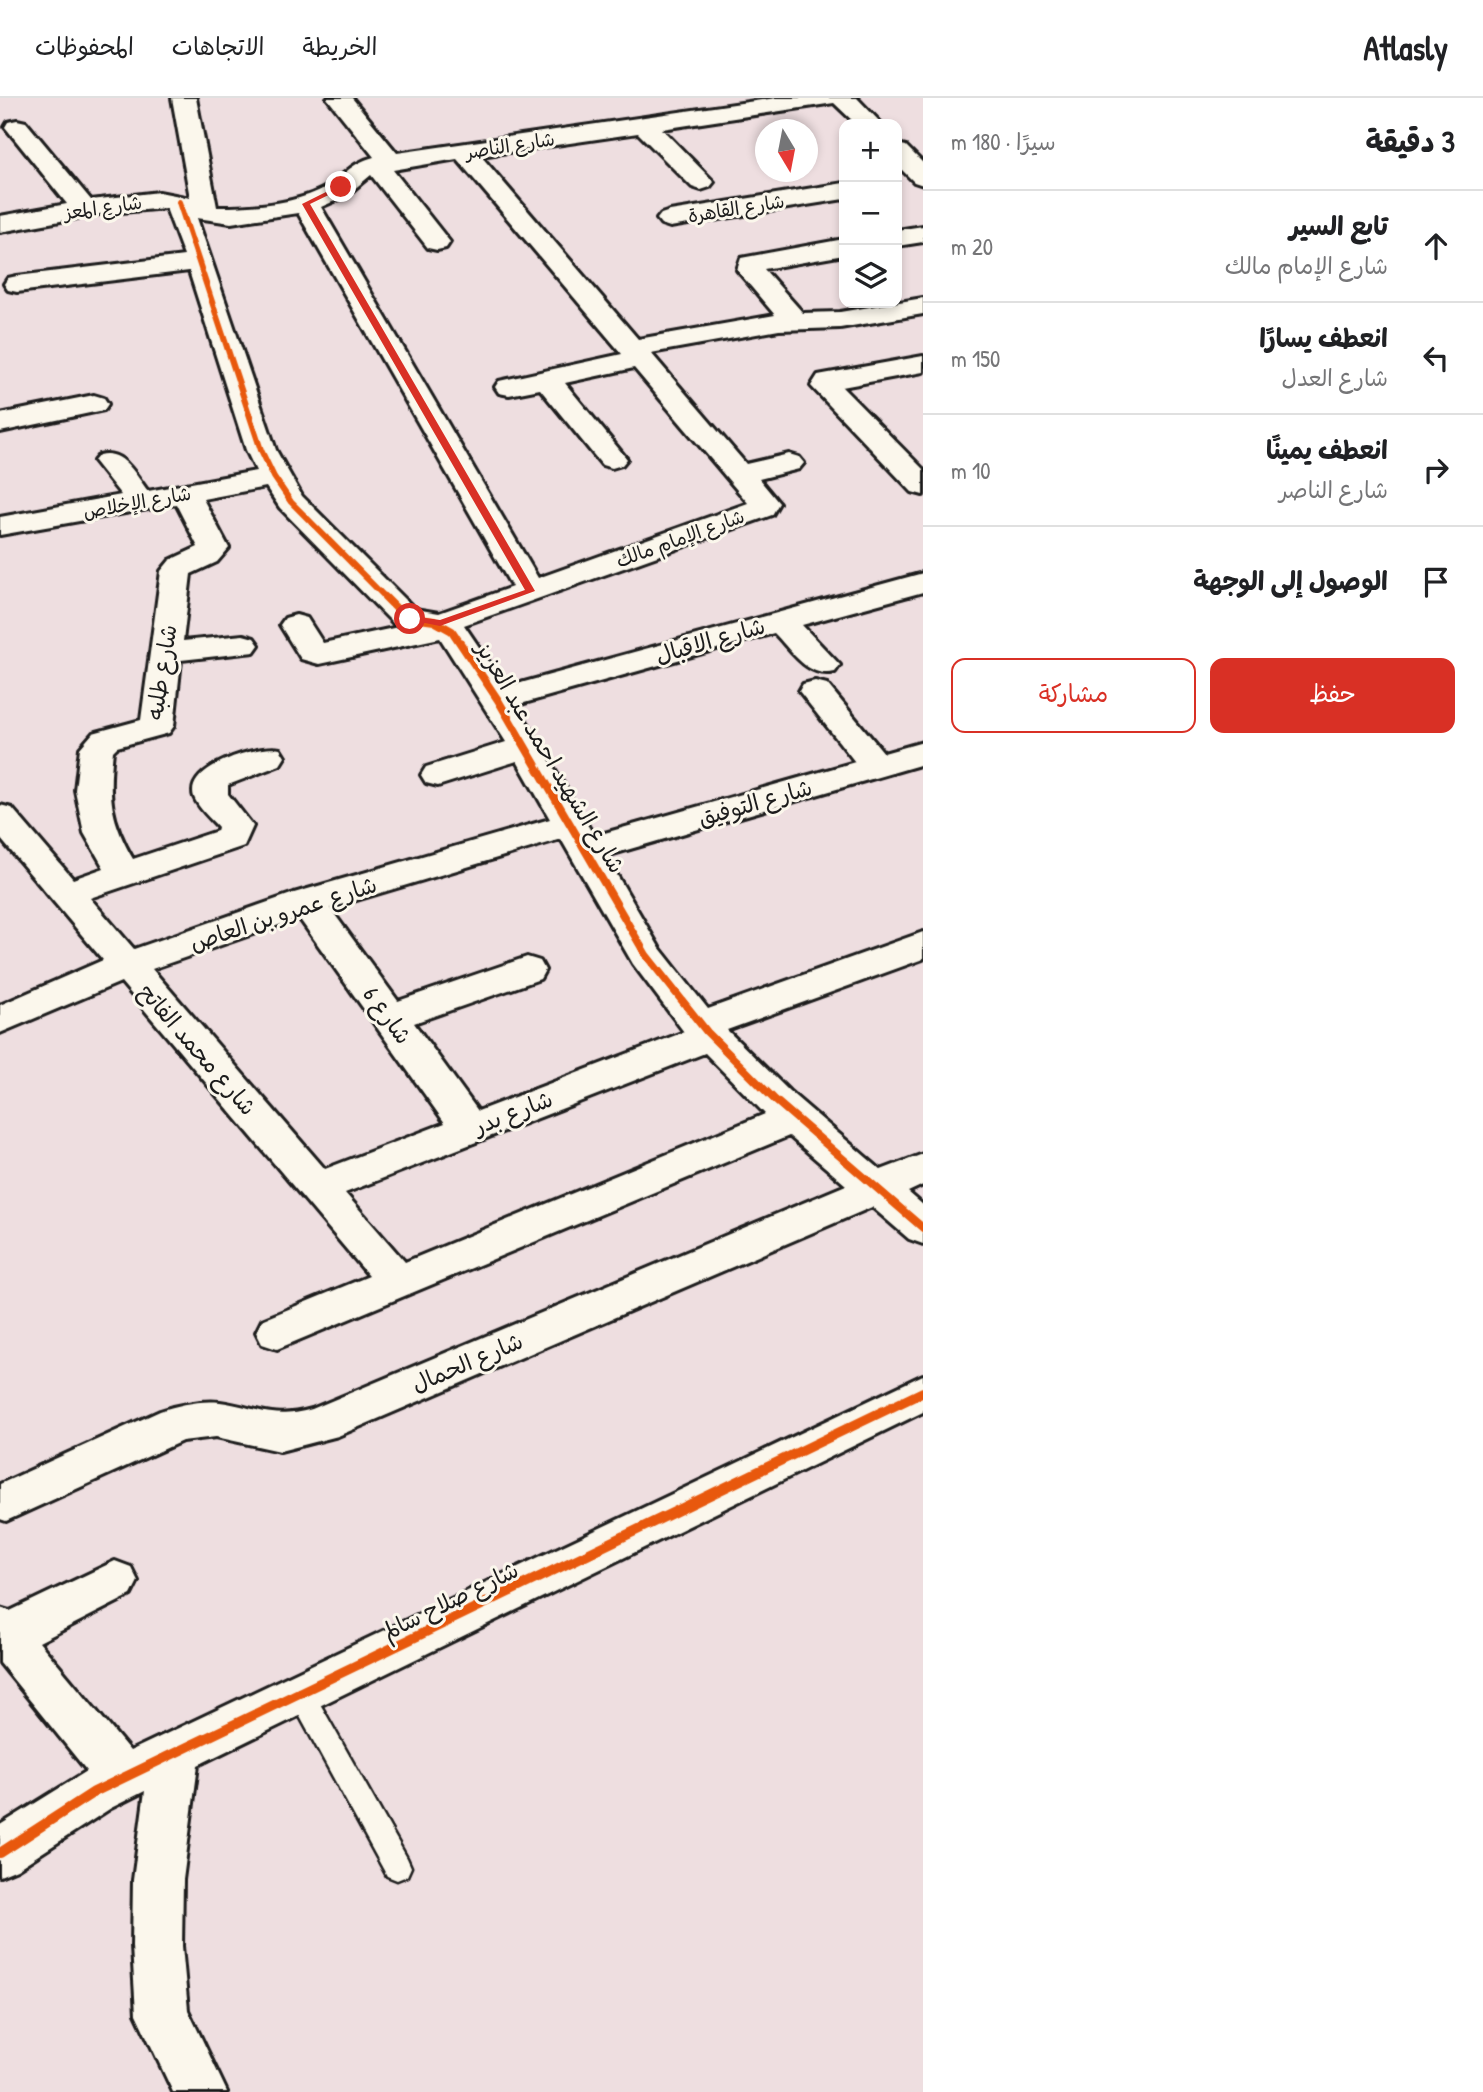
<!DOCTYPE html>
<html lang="ar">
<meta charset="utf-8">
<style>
body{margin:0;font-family:"Patrick Hand","Playpen Sans Arabic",sans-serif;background:#f6f6f6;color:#202124;direction:rtl}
.controls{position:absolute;right:21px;top:21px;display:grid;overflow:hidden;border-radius:14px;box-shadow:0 4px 10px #0003}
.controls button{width:63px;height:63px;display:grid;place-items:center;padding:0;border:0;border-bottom:2px solid #e0e0e0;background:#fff;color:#202124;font:35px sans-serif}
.compass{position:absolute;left:755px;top:21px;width:63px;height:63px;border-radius:50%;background:#fff;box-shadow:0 4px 10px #0003;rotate:170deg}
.stop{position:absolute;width:21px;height:21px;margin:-16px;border:5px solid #d93025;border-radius:50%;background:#fff}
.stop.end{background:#d93025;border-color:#fff;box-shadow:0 2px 7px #0008}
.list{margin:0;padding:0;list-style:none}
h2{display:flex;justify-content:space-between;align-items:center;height:91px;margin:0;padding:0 28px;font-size:30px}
h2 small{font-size:23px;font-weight:400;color:#757577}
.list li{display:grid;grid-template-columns:46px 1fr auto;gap:21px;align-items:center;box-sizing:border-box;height:112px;padding:0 28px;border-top:2px solid #e0e0e0}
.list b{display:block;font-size:26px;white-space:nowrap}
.list p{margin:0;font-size:23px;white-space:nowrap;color:#757577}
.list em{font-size:23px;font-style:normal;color:#757577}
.actions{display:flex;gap:14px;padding:21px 28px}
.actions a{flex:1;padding:16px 0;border:2px solid #d93025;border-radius:14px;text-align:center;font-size:24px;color:#d93025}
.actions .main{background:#d93025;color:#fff}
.icon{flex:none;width:38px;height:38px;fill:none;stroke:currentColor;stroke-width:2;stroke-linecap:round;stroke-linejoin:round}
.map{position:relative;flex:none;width:923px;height:1994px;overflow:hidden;direction:ltr}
header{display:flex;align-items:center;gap:42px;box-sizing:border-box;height:98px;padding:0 35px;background:#fff;border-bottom:2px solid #e0e0e0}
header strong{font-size:33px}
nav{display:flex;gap:38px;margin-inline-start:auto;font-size:24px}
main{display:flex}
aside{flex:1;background:#fff}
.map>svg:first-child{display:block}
</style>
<header>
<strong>Atlasly</strong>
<nav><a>الخريطة</a><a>الاتجاهات</a><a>المحفوظات</a></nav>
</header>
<main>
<aside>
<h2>3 دقيقة<small>سيرًا · 180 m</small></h2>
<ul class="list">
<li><svg class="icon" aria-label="ahead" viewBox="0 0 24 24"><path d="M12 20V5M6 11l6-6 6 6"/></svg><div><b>تابع السير</b><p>شارع الإمام مالك</p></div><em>20 m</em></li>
<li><svg class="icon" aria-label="left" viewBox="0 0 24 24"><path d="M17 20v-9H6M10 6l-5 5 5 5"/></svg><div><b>انعطف يسارًا</b><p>شارع العدل</p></div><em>150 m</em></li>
<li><svg class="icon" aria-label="right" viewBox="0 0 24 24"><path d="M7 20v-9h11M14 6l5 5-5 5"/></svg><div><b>انعطف يمينًا</b><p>شارع الناصر</p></div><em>10 m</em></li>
<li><svg class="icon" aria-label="arrive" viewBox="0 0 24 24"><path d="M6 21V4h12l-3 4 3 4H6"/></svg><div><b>الوصول إلى الوجهة</b></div></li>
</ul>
<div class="actions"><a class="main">حفظ</a><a>مشاركة</a></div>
</aside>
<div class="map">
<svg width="923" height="1994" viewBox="0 0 923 1994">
<rect width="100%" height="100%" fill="#eedee0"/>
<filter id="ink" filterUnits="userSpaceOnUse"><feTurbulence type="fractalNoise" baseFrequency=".0143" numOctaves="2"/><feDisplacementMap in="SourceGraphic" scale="14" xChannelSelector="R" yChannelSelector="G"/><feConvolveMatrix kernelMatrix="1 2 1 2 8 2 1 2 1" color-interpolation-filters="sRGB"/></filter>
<g filter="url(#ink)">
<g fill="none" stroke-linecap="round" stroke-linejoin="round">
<defs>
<path id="lane" d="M301 1584 310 1588 407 1760 411 1769 407 1778 397 1782 387 1778 292 1604 288 1596 292 1588Z"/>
<g id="street">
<path d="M172 0H196L217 109H220C254 109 297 106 328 88 346 76 351 65 374 59L327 0H352L397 55 776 0H857L882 26H856L834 5 662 31 714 84 710 89 701 92 692 89 638 35 481 58 638 241 775 217 737 172 741 160 844 141V157L764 171 803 215 840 214 923 200V216L840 230 779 232 651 255 746 366 789 356 799 359 804 365 799 371 759 381 779 405 772 417 464 527 506 589 923 475V494L802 527 840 567 835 574C808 581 792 553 774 535L517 607 594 738 855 664 799 593 803 586 815 583 827 586 884 655 923 644V666L606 758 659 849 708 911 923 834V861L727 932 789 993 881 1072 923 1056V1087L908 1094 923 1107V1146L909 1141 872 1109 338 1338 280 1353 216 1339 182 1343 6 1423 0 1421V1386L160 1313C179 1307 199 1302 220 1304 258 1309 269 1323 312 1311L846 1087 789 1038 277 1251 262 1246 256 1234 262 1222 369 1178 121 884 0 935V907L103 862 0 740V707L12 710 73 781 104 770 84 735 75 692 80 650 93 635 141 622 161 473 170 462 198 449 176 406 0 437V419L121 397 94 363 99 357C123 351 134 375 148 393L256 373 246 352 189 173 17 194 8 192 4 186 8 180 17 178 184 158 166 110 99 116 0 134V118L67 106 5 29 8 24 17 22 26 24 91 102 159 94 190 100ZM457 61 622 256 499 283 495 289 499 295 509 297 540 291 602 367 612 370 622 367 627 361 565 285 634 270 748 405 538 480 321 109 346 98 371 77 428 150 437 152 446 150 450 144 393 72ZM298 115 512 489 439 515 415 511 302 398 276 352 197 120 231 125ZM266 389 280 410 394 526 403 528 323 545 307 520 296 517 285 520 280 527 301 561 319 566 440 540 506 644 426 669 421 677 426 685 438 688 517 663 550 721 294 795 134 851 90 800 244 748 253 728 228 696V687L280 667 285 659 280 651C259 646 184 669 194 699 198 710 211 721 218 729L217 733 133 761C110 721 108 698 113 653L117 649 169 635 174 628 181 562 254 554 259 547 254 540 243 537 183 543 191 476 217 464 229 450 203 401ZM561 741 633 866 684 934 478 1013 414 925 540 881 545 872 540 863 527 859 398 903 330 810ZM299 820 445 1025 325 1071 152 871ZM705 955 765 1016 405 1164 345 1095Z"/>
<path d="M897 46 906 48 923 65V87L914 84 897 67Z"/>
<path d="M844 85V101L670 129 661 126 657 121 661 116 670 113Z"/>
<path d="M923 128V144L897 148V132Z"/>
<path d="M923 258V274L842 289 923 371V397L912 394 811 288 818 277Z"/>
<path d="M94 297 104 300 108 306 104 312 0 334V316Z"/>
<path d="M923 1277V1314L198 1667 183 1782 182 1848 188 1912 227 1994H173L136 1916 132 1848 133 1782 145 1693 111 1710 17 1771 0 1778V1727L87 1673 0 1565V1510L10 1513 115 1463 131 1469 138 1483 131 1497 39 1544 130 1653Z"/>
</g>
</defs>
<use href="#lane" stroke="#1c1c1c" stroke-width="5"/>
<use href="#street" stroke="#1c1c1c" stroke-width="6"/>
<use href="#lane" fill="#fbf7ec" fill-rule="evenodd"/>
<use href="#street" fill="#fbf7ec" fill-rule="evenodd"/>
<defs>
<path id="cycleway-far2" d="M179 104 261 352 274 379 291 404 387 501"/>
<path id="cycleway-far1" d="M385 499 405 519 434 523 452 533 498 602 646 857 707 934 775 1002 923 1130"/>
<path id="cycleway" d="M0 1755 94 1694 923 1294"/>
</defs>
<use href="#cycleway-far2" stroke="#fbf7ec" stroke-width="10"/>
<use href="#cycleway-far1" stroke="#fbf7ec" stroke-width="12"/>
<use href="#cycleway" stroke="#fbf7ec" stroke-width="15"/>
<use href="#cycleway-far2" stroke="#e8590c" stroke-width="6"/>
<use href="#cycleway-far1" stroke="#e8590c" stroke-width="8"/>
<use href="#cycleway" stroke="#e8590c" stroke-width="10"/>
</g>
</g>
<path fill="#d93025" d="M338 88 345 89 310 106 535 493 440 528 405 521 410 518 440 522 525 492 302 106Z"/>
<g text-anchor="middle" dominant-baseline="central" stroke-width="6" stroke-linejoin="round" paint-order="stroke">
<g font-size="19" fill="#1c1c1c" stroke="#fbf7ec">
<text transform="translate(510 47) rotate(-9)">شارع الناصر</text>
<text transform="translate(103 109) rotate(-8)">شارع المعز</text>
<text transform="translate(736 110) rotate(-9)">شارع القاهرة</text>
<text transform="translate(137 404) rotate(-10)">شارع الإخلاص</text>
<text transform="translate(680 440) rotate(-20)">شارع الإمام مالك</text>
</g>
<g font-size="23" fill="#1c1c1c" stroke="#fbf7ec">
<text transform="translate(710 542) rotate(-16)">شارع الاقبال</text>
<text transform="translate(161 574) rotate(-81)">شارع طلبه</text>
<text transform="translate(551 659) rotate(59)">شارع الشهيد احمد عبد العزيز</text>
<text transform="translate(755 704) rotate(-16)">شارع التوفيق</text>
<text transform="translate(283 815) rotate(-18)">شارع عمرو بن العاص</text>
<text transform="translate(388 917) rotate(54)">شارع 6</text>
<text transform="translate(198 951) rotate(49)">شارع محمد الفاتح</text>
<text transform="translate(513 1014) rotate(-21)">شارع بدر</text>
<text transform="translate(467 1264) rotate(-23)">شارع الحمال</text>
<text transform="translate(450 1502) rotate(-26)">شارع صلاح سالم</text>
</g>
</g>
</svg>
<div class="controls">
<button>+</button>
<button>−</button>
<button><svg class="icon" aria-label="layers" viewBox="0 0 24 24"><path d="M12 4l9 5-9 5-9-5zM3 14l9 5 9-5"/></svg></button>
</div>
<svg class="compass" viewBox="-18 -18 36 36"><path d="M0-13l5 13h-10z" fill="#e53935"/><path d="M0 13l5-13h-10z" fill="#757577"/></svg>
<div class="stop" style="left:410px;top:521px"></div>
<div class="stop end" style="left:341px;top:89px"></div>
</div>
</main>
